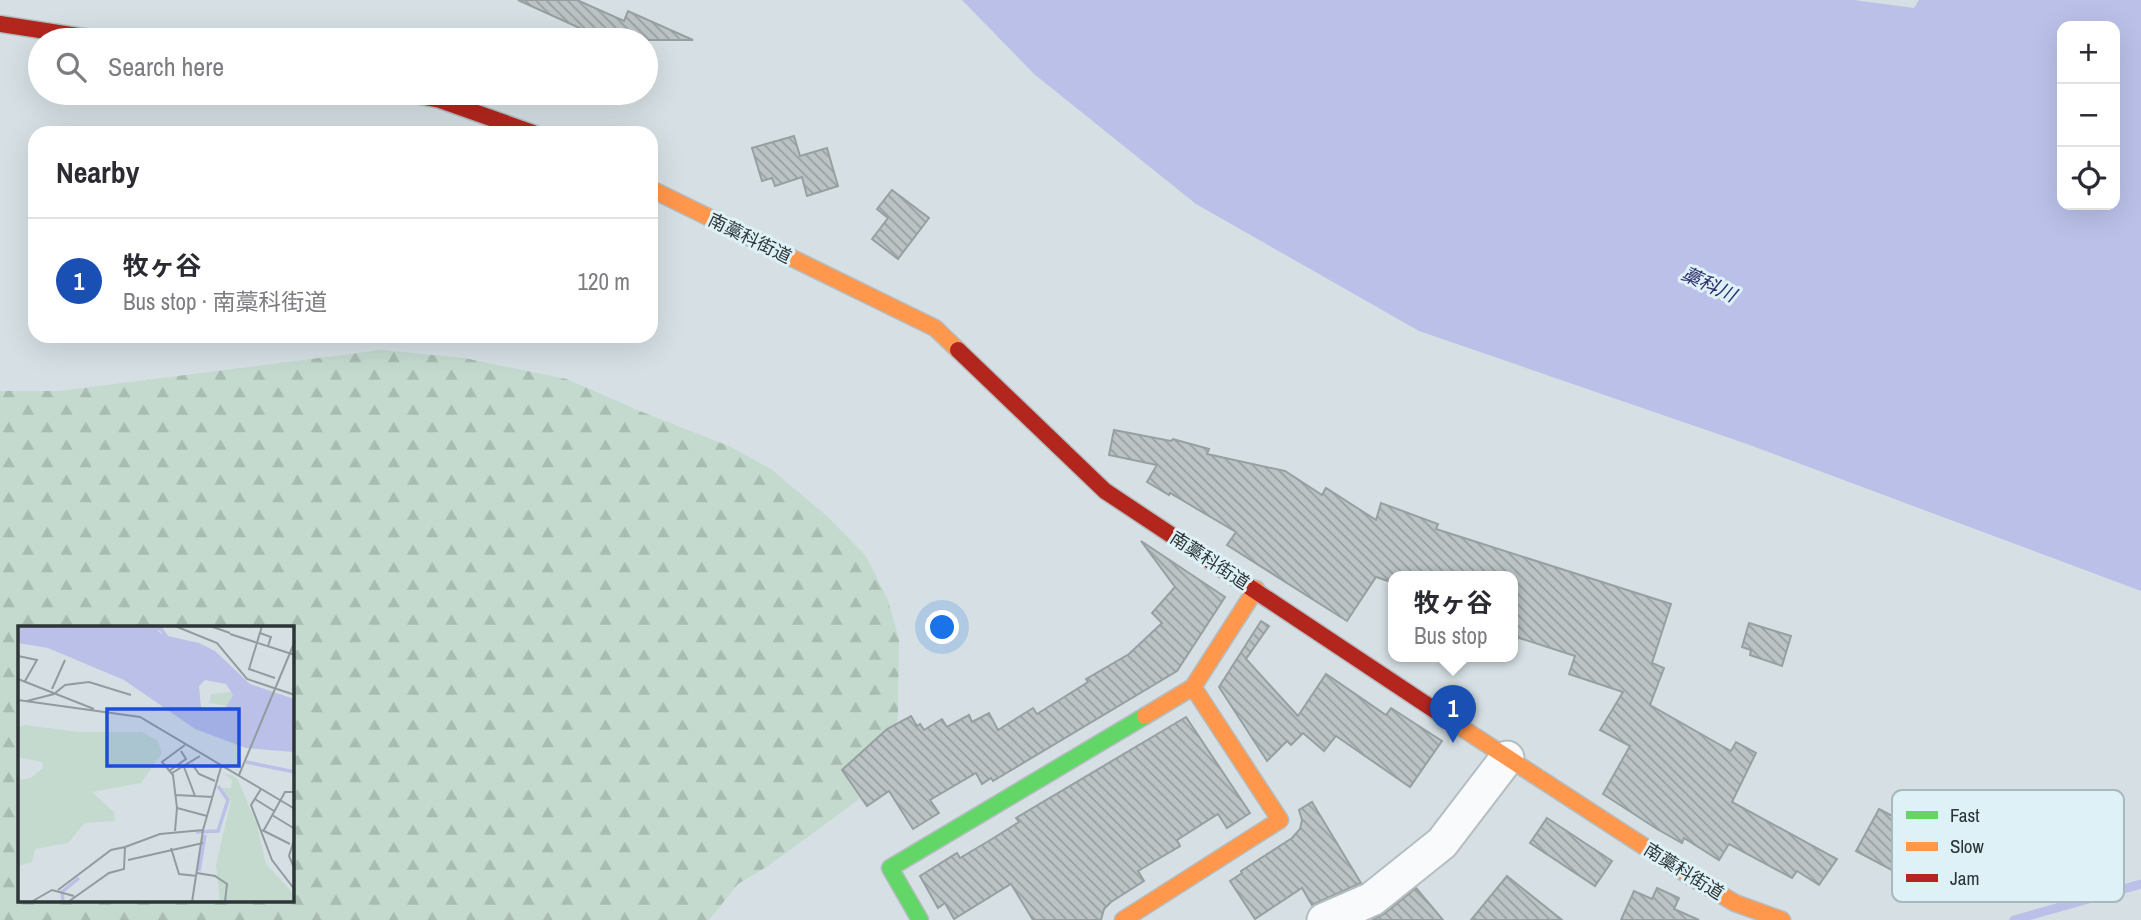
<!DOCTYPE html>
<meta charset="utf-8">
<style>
body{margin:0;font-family:"Archivo Narrow","Noto Sans JP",sans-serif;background:#f2f2f3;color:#2b2b33}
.controls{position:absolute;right:21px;top:21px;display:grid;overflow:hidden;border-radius:14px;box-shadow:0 7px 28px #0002}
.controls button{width:63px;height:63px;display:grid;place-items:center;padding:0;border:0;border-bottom:2px solid #e1e1e2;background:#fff;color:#2b2b33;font:35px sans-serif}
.you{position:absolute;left:943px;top:628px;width:24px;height:24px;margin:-18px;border:5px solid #fff;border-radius:50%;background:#1a73e8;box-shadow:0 0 0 10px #1a73e833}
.badge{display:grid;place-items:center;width:46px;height:46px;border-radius:50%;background:#d93025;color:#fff;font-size:23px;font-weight:700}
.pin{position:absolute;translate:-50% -58px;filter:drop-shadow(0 2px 4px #0008)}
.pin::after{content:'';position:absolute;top:37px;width:24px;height:21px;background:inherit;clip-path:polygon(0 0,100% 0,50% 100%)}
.popup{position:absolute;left:1388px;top:571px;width:130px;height:91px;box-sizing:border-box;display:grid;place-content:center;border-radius:14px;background:#fff;filter:drop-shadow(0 2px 5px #0005);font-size:23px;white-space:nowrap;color:#7c7c81}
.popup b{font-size:26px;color:#2b2b33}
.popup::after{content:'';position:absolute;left:50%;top:100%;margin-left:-14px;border:14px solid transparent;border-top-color:#fff}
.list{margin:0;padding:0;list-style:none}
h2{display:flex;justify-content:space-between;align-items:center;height:91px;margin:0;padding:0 28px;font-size:30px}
h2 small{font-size:23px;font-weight:400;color:#7c7c81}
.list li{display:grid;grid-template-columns:46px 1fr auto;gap:21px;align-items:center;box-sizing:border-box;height:126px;padding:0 28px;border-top:2px solid #e1e1e2}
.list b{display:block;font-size:26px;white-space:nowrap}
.list p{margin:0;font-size:23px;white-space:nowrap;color:#7c7c81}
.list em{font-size:23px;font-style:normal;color:#7c7c81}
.icon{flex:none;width:38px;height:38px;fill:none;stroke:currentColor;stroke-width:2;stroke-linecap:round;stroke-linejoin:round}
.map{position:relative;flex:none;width:2141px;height:920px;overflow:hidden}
.search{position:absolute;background:#fff;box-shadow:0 7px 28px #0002;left:28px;top:28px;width:630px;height:77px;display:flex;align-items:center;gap:18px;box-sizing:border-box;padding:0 24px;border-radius:38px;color:#7c7c81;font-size:26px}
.panel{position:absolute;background:#fff;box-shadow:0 7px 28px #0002;left:28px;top:126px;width:630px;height:217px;border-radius:21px}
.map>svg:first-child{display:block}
</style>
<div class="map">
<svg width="2141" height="920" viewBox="0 0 2141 920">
<defs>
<pattern id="forest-firs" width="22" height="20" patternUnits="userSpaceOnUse" patternTransform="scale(1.75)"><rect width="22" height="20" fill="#c4dacf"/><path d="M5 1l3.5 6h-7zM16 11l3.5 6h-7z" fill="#a9bcb2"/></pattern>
<pattern id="building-back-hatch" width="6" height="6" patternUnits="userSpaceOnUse" patternTransform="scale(1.75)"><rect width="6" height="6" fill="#bbc3c5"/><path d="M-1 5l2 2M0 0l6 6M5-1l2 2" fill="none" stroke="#989fa1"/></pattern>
</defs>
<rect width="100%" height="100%" fill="#d6e0e4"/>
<path fill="url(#forest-firs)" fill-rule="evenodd" d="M381 350 464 358 567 379 640 411 729 446 771 469 827 516 866 556 888 600 899 640 898 716 888 757 865 795 768 866 738 884 709 920H0V391H59ZM19 628H292V901H19Z"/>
<path fill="#bac0e8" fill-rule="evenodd" d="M962 0H1854L1914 8 1919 0H2141V591L1747 444 1419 331 1196 204 1034 74ZM2062 26H2115V205H2062Z"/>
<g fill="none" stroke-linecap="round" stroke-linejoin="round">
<path stroke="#bac0e8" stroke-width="9" d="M2014 920 2141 884"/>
</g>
<g fill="url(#building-back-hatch)" stroke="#97a0a1" stroke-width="2">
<path d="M518 0H577L624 21 628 11 693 40H606Z"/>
<path d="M794 136 800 156 827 148 838 186 807 196 802 177 775 186 772 178 762 181 752 148Z"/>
<path d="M892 190 929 218 898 259 872 239 888 218 877 209Z"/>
<path d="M1114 430 1171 441 1173 439 1209 449 1207 454 1285 471 1322 495 1326 488 1376 520 1381 503 1438 524 1436 529 1671 604 1652 663 1664 668 1650 705 1731 751 1736 742 1756 753 1732 802 1837 859 1819 885 1797 871 1792 878 1729 844 1719 860 1684 838 1682 843 1657 829 1603 794 1630 746 1600 730 1623 692 1569 674 1575 656 1513 636V577H1394V583L1376 577 1347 621 1227 545 1236 532 1170 493 1169 495 1147 482 1157 465 1109 455Z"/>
<path d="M1141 541 1225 597 1177 671 993 781 991 778 982 784 976 773 930 800 939 813 913 829 889 791 867 806 842 770 887 729 911 716 917 726 920 724 924 730 942 719 947 727 969 715 972 722 989 713 998 730 1033 708 1037 714 1088 682 1086 679 1129 654 1162 623 1152 613 1175 587Z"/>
<path d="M1261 621 1269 626 1246 659 1298 716 1326 674 1386 715 1391 708 1442 741 1410 787 1336 736 1324 751 1303 733 1291 745 1287 741 1267 761 1219 687Z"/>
<path d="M1749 623 1791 636 1782 666 1750 655 1751 650 1742 647Z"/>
<path d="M1186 717 1250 813 1227 828 1218 814 1177 840 1180 846 1138 871 1144 881 1111 902 1104 909 1101 920H1033L1011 884 954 919 945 903 938 908 920 876 957 853 960 858 992 839 1019 822 1016 818Z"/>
<path d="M1312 802 1361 883 1312 905 1302 888 1255 919 1230 881 1242 873 1241 871 1292 838 1300 829 1302 820 1299 810Z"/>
<path d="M1879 809 1915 828 1932 829 1923 878H1907L1856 851Z"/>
<path d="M1547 818 1612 861 1595 886 1530 843Z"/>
<path d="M1507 876 1562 920H1471Z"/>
<path d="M1416 888 1443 920H1372L1384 914Z"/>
<path d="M1657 888 1679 898 1674 909 1699 920H1621L1634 891 1652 899Z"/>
</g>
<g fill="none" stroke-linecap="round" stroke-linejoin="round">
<defs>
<path id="street" d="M1324 920 1372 899 1442 843 1507 758"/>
<path id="fast" d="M920 920 890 868 1145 716"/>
<g id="slow">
<path d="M651 189 935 328 958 350"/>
<path d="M1439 713 1691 877 1735 903 1782 920"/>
<path d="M1145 716 1193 687 1256 589"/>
<path d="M1123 920 1280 820 1193 687"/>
</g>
<g id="jam">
<path d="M0 24 104 40"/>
<path d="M404 93 440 100 533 133"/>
<path d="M958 350 1105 491 1439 713"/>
</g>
</defs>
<use href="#street" stroke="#b5bdc0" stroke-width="37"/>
<use href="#fast" stroke="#b5bdc0" stroke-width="19"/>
<use href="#slow" stroke="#b5bdc0" stroke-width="19"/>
<use href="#jam" stroke="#b5bdc0" stroke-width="19"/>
<use href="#street" stroke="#f9fafb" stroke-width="33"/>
<use href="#fast" stroke="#63d668" stroke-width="16"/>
<use href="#slow" stroke="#ff974d" stroke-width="16"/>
<use href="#jam" stroke="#b3261e" stroke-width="16"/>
</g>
<g text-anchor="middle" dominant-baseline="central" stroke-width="6" stroke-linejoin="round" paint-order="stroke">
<g font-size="18" fill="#2d3537" stroke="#ddf1f7">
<text transform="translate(750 238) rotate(26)">南藁科街道</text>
<text transform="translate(1210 560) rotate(33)">南藁科街道</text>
<text transform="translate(1684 871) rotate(32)">南藁科街道</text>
</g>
<g font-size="19" font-style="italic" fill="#2f2d6d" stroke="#ddf1f7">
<text transform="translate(1709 284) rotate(25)">藁科川</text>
</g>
</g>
<g transform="translate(18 626)">
<rect width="276" height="276" fill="#d6e0e4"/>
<path d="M211 66 218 68 215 81 191 77 193 68ZM7 99 61 106H124L140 115 144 127 123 157 74 166 96 186 97 195 67 197 50 217 17 223 14 236 0 240V154L13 152 25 142 24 136 0 131V101ZM205 147 216 150 220 154 239 199 248 238 273 265 276 276H202L198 239 213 174 202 162H213L214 154Z" fill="#c4dacf"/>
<path d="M0 0H134L145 9 181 17 197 25 232 58 276 73V126L228 122 177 103 106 54 30 22 0 17ZM187 54 208 58 215 69 207 83 183 81 181 60Z" fill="#bac0e8" fill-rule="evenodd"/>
<path fill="none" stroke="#bac0e8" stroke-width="3.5" d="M133 2 143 3 152 16M228 136 277 146M178 206 200 205 210 174 200 160M181 245 187 209M45 276 44 266 61 252"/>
<path fill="none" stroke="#929c9f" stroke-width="2" d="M157 0 199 17 229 53 277 69M192 0 212 7M244 0 231 43 257 52M242 7 253 11 250 20M212 8 277 29M0 30 19 34 7 55M0 53 76 83M34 63 47 34M0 74 122 91 277 183M9 75 36 68 47 59 71 56 113 69M167 119 144 136 155 149 159 182 189 190M174 138 181 148 197 155M166 141 177 170M151 145 168 133 163 125M154 147 182 130M221 149 277 15M243 163 233 179 254 234 277 264M158 169 195 171M237 173 256 185M254 189 277 203M244 204 272 218M246 204 267 166H277M157 205 159 182M277 211 271 230 277 244M107 221 142 208 185 204M153 222 161 248 179 250M110 234 185 217M179 247 197 250 209 258 207 276M40 264 93 224 107 221 106 243 91 247 50 276M13 276 34 264 56 270M174 276 185 204 203 141"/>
<path fill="#1d4ed8" fill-opacity="0.15" stroke="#1d4ed8" stroke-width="3.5" d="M89 83H221V140H89Z"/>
<rect width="276" height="276" fill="none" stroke="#2d3537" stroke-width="3.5"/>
</g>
<rect x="1892" y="790" width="232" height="112" rx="10" fill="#ddf1f7" stroke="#a8b9bd" stroke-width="2"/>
<rect x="1906" y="811" width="32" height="8" fill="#63d668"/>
<rect x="1906" y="842" width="32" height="9" fill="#ff974d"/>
<rect x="1906" y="874" width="32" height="8" fill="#b3261e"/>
<g font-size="19" fill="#2d3537">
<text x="1950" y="822">Fast</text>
<text x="1950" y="853">Slow</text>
<text x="1950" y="885">Jam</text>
</g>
</svg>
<div class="controls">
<button>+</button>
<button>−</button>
<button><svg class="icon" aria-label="locate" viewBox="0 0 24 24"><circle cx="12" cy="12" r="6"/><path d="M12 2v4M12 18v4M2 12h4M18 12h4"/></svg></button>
</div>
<div class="you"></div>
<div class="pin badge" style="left:1453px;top:743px;background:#1a4fb4">1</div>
<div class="popup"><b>牧ヶ谷</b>Bus stop</div>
<div class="search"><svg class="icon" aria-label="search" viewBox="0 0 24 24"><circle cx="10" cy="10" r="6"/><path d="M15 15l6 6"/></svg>Search here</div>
<section class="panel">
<h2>Nearby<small></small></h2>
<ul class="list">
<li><span class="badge" style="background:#1a4fb4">1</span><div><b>牧ヶ谷</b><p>Bus stop · 南藁科街道</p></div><em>120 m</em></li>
</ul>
</section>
</div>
